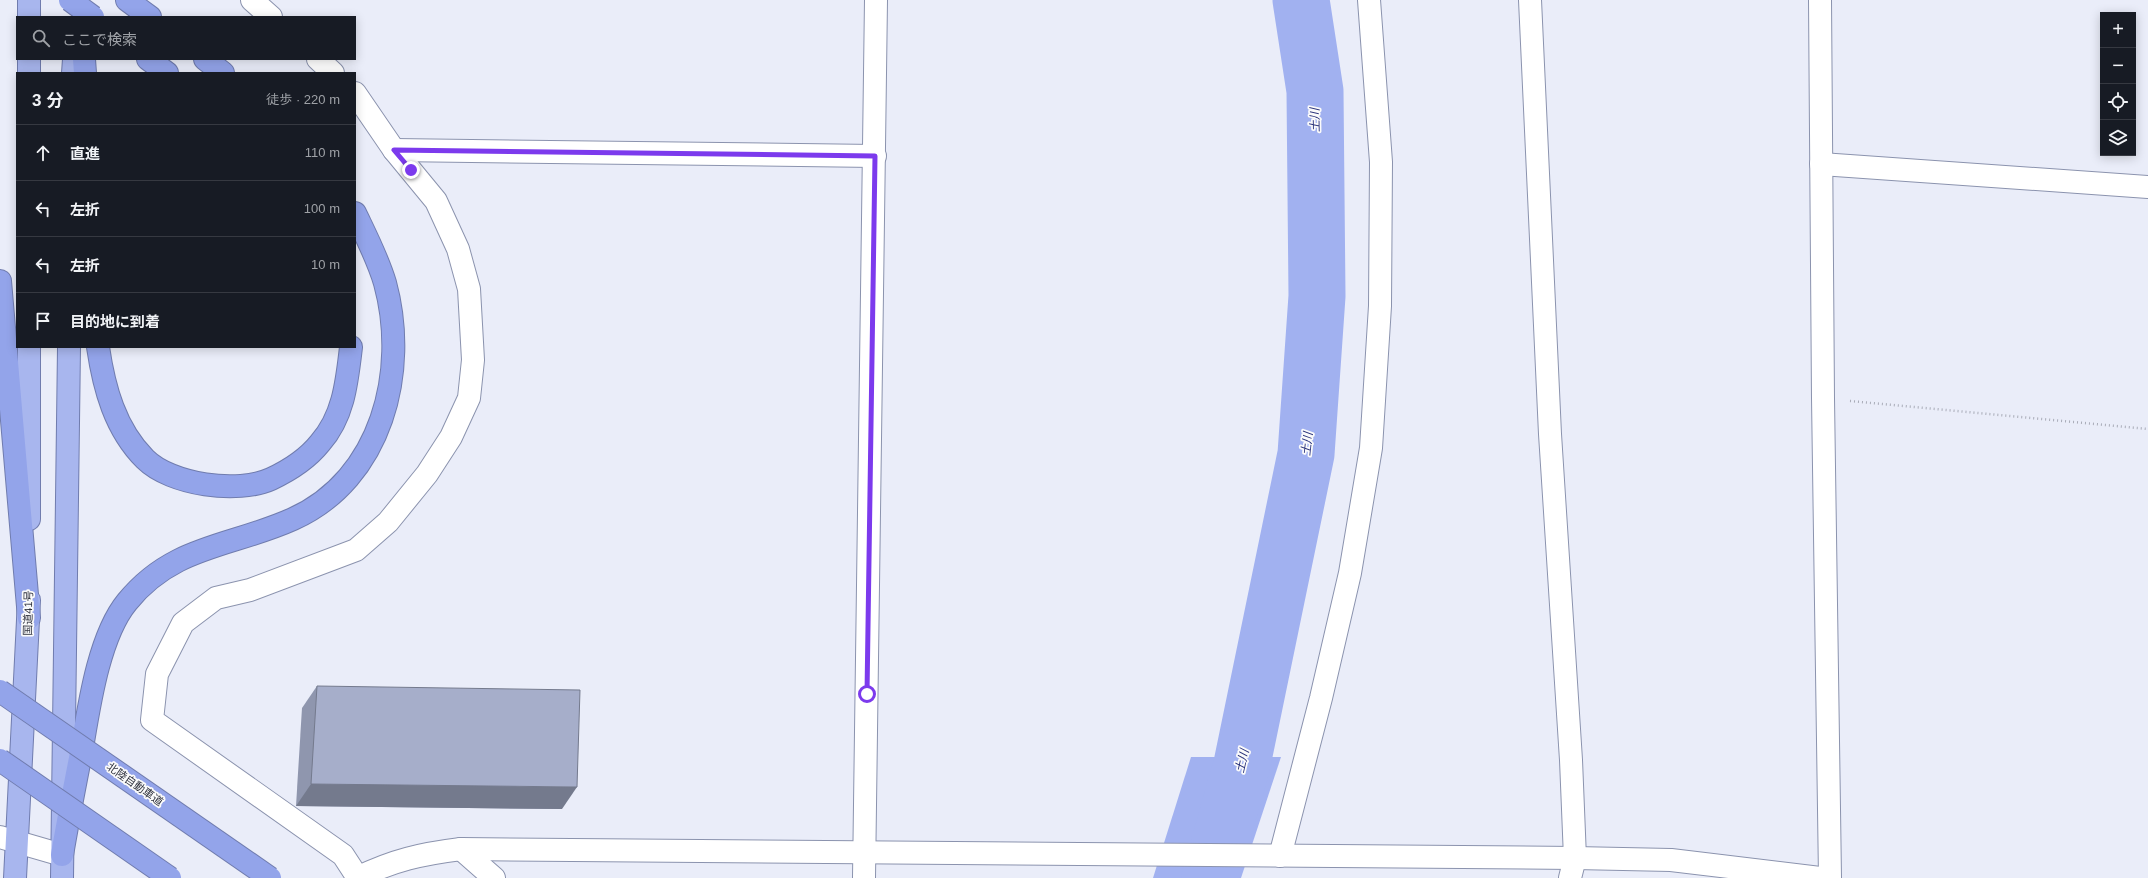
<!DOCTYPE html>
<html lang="ja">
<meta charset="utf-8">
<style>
body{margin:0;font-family:Helvetica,"Noto Sans JP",sans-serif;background:#242831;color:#f1f3f6}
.controls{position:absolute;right:12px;top:12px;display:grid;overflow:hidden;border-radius:0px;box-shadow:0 2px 10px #0003}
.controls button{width:36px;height:36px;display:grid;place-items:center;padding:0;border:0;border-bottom:1px solid #363941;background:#171b24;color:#f1f3f6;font:20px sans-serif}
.stop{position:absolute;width:12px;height:12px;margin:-9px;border:3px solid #7c3aed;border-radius:50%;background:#fff}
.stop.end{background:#7c3aed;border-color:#fff;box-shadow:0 1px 4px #0008}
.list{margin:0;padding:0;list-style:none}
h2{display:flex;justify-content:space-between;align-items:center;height:52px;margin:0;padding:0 16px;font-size:17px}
h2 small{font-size:13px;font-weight:400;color:#9ea1a6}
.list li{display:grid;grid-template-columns:26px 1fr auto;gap:12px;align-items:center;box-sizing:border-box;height:56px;padding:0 16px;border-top:1px solid #363941}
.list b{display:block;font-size:15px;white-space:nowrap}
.list em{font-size:13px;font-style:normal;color:#9ea1a6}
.icon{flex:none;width:22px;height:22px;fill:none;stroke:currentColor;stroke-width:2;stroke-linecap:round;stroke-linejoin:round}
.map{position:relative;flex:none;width:2148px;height:878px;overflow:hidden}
.search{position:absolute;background:#171b24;box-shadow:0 2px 10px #0003;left:16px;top:16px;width:340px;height:44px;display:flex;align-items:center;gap:10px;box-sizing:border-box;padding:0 14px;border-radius:0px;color:#9ea1a6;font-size:15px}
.panel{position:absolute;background:#171b24;box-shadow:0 2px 10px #0003;left:16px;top:72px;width:340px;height:276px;border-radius:0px}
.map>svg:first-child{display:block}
</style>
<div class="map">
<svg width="2148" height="878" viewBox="0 0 2148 878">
<rect width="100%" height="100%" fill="#eaedf9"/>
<path fill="#a1b1f0" d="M1191 757H1281L1241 878H1153Z"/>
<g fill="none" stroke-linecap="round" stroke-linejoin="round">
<path stroke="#a1b1f0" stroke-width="57" d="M1210 878 1242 764 1306 454 1317 296 1315 91 1301 0"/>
<defs>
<g id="minor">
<path d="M252 0 271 17"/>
<path d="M1530 0 1550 434 1571 760 1575 858 1570 878"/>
<path d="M318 59 333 73"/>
<path d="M355 93 394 150 436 201 458 249 469 289 473 360 469 398 451 437 427 474 388 522 356 550 250 590 216 598 183 623 157 674 152 720 343 855 358 878"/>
<path d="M394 150 875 156"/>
<path d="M1821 164 2148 187"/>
<path d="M0 837 62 855"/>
<path d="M461 849 494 878"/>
<path d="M1280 856 1321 698 1350 573 1371 448 1380 306 1381 162 1369 0"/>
<path d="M864 878 876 0"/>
</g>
<g id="tertiary">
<path d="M1820 0 1823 398 1830 878"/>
<path d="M357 878C394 860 421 854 461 849L1575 858 1671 860 1820 878"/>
</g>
<g id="trunk">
<path d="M29 17V0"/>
<path d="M29 73V59"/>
<path d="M73 73 74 59"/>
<path d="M29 519V347"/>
<path d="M15 878 29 600"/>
<path d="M62 878 69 347"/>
</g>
<g id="motorway">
<path d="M127 0 150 17"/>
<path d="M84 59 85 73"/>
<path d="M148 59 167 73"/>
<path d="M205 59 223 73"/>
<path d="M0 281 29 618"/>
<path d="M98 347C104 388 115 429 145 459 171 485 238 494 271 479 288 471 308 458 320 443 344 416 347 381 351 347"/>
<path d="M62 855C68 819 75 784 82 748 89 706 99 636 127 602 173 545 231 547 293 519 382 479 409 371 385 283 378 259 366 236 355 213"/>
</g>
</defs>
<use href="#minor" stroke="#8b93ae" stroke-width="24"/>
<use href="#tertiary" stroke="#8b93ae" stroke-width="24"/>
<use href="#trunk" stroke="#707cae" stroke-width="24"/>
<use href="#motorway" stroke="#707cae" stroke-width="24"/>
<path stroke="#a9acb8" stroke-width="2.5" stroke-dasharray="1 3" stroke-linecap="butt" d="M1850 401 2148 429"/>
<use href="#minor" stroke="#fff" stroke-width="22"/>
<use href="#tertiary" stroke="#fff" stroke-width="22"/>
<use href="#trunk" stroke="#a8b6ee" stroke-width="22"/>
<use href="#motorway" stroke="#93a4ea" stroke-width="22"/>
<defs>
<g id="motorway-bridge">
<path d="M70 0 93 17"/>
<path d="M0 691 270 878"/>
<path d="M0 760 170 878"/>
</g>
</defs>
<use href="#motorway-bridge" stroke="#707cae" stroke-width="24" stroke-linecap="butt"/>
<use href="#motorway-bridge" stroke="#93a4ea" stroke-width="22"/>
</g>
<path fill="#8f96ae" d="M317 686 562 809 296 806 302 708Z"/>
<path fill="#747a8d" d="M311 784 577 787 562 809 296 806Z"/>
<path fill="#a6aeca" stroke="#747a8d" d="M317 686 580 690 577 787 311 784Z"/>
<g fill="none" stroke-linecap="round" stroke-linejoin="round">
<path stroke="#7c3aed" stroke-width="5" d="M411 170 394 150 875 156 867 694"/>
</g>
<g text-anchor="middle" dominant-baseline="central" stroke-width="3.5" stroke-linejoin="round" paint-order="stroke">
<g font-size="11" fill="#2f323e" stroke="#fbfbfb">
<text transform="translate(28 613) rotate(-89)">国道41号</text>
<text transform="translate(135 784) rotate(35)">北陸自動車道</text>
</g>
<g font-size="12" font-style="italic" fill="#29327a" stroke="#fbfbfb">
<text transform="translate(1315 120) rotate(-91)">土川</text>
<text transform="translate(1307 444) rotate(-84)">土川</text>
<text transform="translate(1242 761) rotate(-77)">土川</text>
</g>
</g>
</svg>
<div class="controls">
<button>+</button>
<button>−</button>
<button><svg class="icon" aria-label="locate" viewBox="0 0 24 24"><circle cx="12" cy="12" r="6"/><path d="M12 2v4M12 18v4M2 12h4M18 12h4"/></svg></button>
<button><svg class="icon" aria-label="layers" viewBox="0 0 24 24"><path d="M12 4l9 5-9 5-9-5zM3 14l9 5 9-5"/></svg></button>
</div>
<div class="stop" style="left:867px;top:694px"></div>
<div class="stop end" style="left:411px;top:170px"></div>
<div class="search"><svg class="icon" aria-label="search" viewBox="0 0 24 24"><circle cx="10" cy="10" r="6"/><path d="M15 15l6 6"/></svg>ここで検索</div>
<section class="panel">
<h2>3 分<small>徒歩 · 220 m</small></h2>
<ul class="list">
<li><svg class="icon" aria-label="ahead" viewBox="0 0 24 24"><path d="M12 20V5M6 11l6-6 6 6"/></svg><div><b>直進</b></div><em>110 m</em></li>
<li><svg class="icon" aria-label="left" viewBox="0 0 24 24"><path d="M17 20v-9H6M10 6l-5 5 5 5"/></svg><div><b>左折</b></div><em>100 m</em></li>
<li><svg class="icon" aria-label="left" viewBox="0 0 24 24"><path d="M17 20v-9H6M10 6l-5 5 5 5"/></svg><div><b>左折</b></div><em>10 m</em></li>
<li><svg class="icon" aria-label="arrive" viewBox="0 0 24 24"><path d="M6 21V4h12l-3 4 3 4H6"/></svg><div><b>目的地に到着</b></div></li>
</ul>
</section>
</div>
